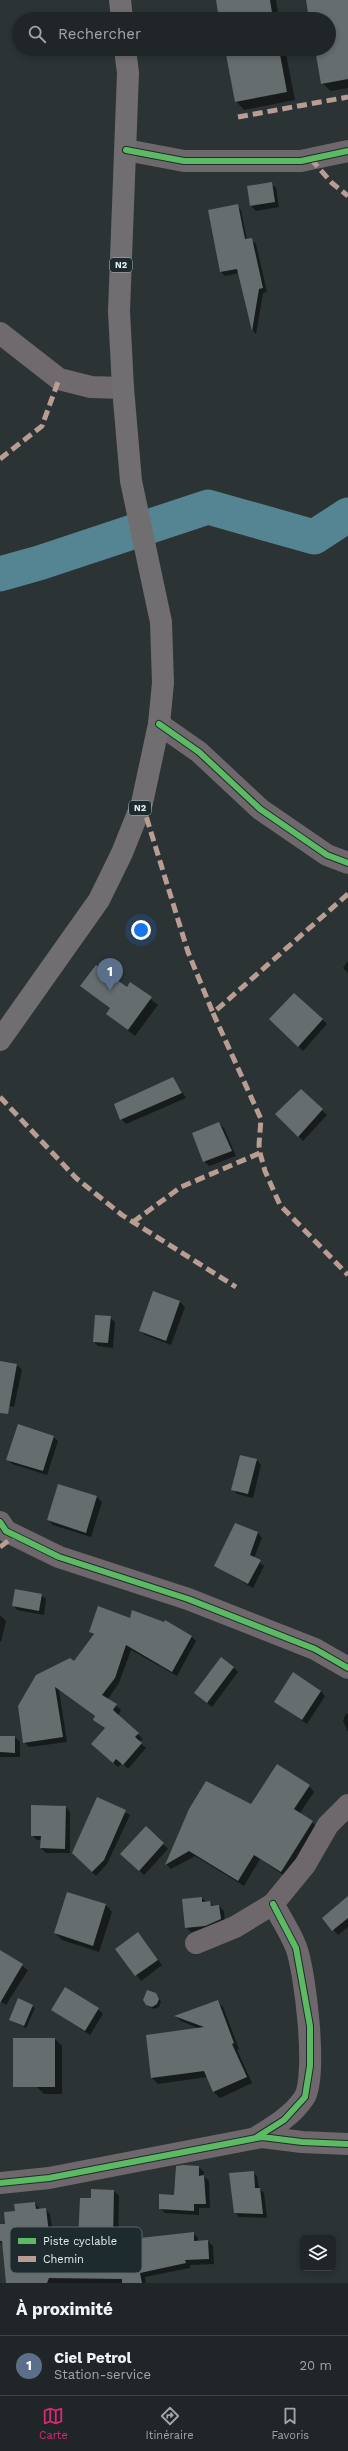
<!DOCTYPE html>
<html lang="fr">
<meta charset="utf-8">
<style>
body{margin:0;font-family:"Work Sans",sans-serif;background:#282e30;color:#f1f3f6}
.controls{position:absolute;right:12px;bottom:12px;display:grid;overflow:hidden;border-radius:6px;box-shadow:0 2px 6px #0003}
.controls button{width:36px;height:36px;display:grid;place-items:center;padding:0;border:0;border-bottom:1px solid #3d4345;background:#202628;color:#f1f3f6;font:20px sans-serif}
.you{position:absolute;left:141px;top:930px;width:14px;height:14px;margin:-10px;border:3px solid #fff;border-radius:50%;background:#1a73e8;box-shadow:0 0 0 6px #1a73e833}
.badge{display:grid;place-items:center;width:26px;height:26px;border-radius:50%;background:#db2777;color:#fff;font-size:13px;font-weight:700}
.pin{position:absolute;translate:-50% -33px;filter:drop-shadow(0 1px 2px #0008)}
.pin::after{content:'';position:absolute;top:21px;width:14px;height:12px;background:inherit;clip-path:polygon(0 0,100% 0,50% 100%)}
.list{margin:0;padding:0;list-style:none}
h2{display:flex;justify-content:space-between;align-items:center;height:52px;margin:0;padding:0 16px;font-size:17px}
h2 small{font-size:13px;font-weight:400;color:#a2a5a8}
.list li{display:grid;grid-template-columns:26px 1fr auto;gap:12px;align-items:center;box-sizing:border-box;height:60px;padding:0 16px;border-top:1px solid #3d4345}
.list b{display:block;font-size:15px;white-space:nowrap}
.list p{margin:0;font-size:13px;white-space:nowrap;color:#a2a5a8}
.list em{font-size:13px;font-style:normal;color:#a2a5a8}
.icon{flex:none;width:22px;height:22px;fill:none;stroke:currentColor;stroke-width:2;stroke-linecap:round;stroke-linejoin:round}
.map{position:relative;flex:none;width:348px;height:2283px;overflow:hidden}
.search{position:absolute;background:#202628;box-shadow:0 2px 6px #0003;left:12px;right:12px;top:12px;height:44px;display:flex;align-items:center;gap:10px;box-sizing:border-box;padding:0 14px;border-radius:22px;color:#a2a5a8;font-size:15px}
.sheet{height:112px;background:#202628}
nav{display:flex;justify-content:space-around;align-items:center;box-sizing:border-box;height:56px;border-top:1px solid #3d4345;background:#202628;font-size:11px;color:#a2a5a8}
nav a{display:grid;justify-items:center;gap:2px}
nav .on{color:#db2777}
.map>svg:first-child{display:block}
</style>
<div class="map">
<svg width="348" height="2283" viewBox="0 0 348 2283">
<rect width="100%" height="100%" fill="#2b3335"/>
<g fill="#0007">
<path d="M217 0H276L279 19H220Z"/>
<path d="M307 0H348V88L331 91 322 83 316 49H329V19H310Z"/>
<path d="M226 49H285L295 100 244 110 236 101Z"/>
<path d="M271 184 276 188 279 207 256 211 251 206 248 187Z"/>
<path d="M237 206 241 210 247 240H251L256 244 267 292 263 293 256 334 253 331 239 273 225 276 221 272Z"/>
<path d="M348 961V973L343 968Z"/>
<path d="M130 983 158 1005 135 1036 107 1014 111 1009 82 986 127 988Z"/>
<path d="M271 1019H322L327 1024 303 1051Z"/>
<path d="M173 1078 186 1098 126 1124 121 1119Z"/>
<path d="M301 1090 327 1115 303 1141 277 1114Z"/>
<path d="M219 1123 224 1128 236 1156 209 1166 204 1161Z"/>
<path d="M154 1293 180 1302 185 1307 171 1345 145 1335 140 1331Z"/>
<path d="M110 1317 115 1322 113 1348 98 1346 94 1342Z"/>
<path d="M0 1362 17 1365 22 1370 14 1407 0 1404Z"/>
<path d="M53 1437 58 1441 47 1475 12 1464 8 1459Z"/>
<path d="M257 1460 261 1465 253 1498 237 1494 233 1489Z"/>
<path d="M97 1497 102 1502 91 1537 53 1525 48 1520Z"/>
<path d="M235 1524 258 1533 262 1538 254 1558 264 1566 253 1588 215 1566Z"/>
<path d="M41 1595 46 1599 44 1615 17 1610 13 1605Z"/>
<path d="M0 1615 6 1621 1 1642 0 1641Z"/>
<path d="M130 1619 191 1636 196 1641 177 1676 131 1650 119 1683 108 1699 121 1710 118 1716 143 1739 139 1742 146 1748 128 1769 122 1763 118 1767 98 1749 106 1729 94 1720 96 1717 59 1690 67 1742 29 1747 24 1742 19 1706 75 1662 94 1636 90 1632Z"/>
<path d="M234 1668 238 1672 212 1707 195 1693Z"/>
<path d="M321 1691 325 1696 307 1724 275 1702Z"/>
<path d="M346 1713 348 1714V1732L343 1721Z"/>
<path d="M0 1737H15L20 1742V1757H0Z"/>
<path d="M309 1786 314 1792 300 1813 318 1827 286 1877 260 1859 244 1886 195 1856 171 1869 166 1864 190 1810 251 1805Z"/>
<path d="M98 1798 130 1815 107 1864 96 1876 73 1853Z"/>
<path d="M66 1807 70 1812V1853H46L41 1848 42 1840H37L32 1835Z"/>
<path d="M146 1827 168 1849 144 1875 127 1859Z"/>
<path d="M68 1893 106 1905 112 1912 99 1952 62 1940 55 1933Z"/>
<path d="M201 1898 214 1906H219L224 1911 225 1924 210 1930 191 1932 186 1927Z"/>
<path d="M348 1907V1927L338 1935 323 1918Z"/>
<path d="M138 1933 162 1965 141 1981 117 1949Z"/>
<path d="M0 1951 28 1970 6 2005 0 2001Z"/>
<path d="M156 1994 161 2002 159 2007 154 2009 147 2005Z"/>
<path d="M19 1999 35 2008 26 2028 10 2020Z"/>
<path d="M217 2001 223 2007 239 2049 237 2050 252 2083 220 2098 214 2092 207 2077 158 2084 152 2078 200 2029 181 2021 175 2016Z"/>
<path d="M98 2009 103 2014 90 2035 52 2010Z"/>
<path d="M55 2039 62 2046V2094H44L37 2087Z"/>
<path d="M177 2167H199L204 2172V2176L209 2181 210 2208H199V2215L165 2213 160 2208 175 2196Z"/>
<path d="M253 2172 257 2176 259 2189 264 2193 267 2218 239 2217 235 2212Z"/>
<path d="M114 2191 119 2196 118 2242 193 2233 198 2238V2242L208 2241 213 2246 214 2264 190 2265V2268L145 2277 146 2283H7L3 2245 0 2242V2225H6L16 2212 35 2203 40 2209H45L50 2214 54 2243H79L92 2199Z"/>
</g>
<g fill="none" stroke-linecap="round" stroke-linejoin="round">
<path stroke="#558492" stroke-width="35" d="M0 574 39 563 208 507 314 537 348 515"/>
</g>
<g fill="#666d6f">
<path d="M216 0H270L273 19H219Z"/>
<path d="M306 0H348V79L321 84 315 49H329V19H309Z"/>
<path d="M225 49H279L287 92 235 102Z"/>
<path d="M272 182 275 202 250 206 247 186Z"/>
<path d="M238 204 245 239 252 238 263 288 259 289 252 331 237 269 220 272 208 210Z"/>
<path d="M96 965 127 987 130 982 152 997 128 1030 106 1014 110 1008 80 986Z"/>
<path d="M294 993 323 1019 298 1047 269 1019Z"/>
<path d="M173 1077 182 1093 120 1120 114 1104Z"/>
<path d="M301 1089 323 1109 298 1137 275 1114Z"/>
<path d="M219 1122 232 1151 203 1162 192 1133Z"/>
<path d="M153 1291 180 1301 166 1341 139 1331Z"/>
<path d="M95 1315 111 1316 108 1343 93 1342Z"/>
<path d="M0 1361 17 1364 8 1414 0 1413Z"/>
<path d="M18 1424 54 1436 43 1471 6 1460Z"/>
<path d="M240 1455 257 1459 248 1494 231 1490Z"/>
<path d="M58 1484 97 1496 86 1533 47 1520Z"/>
<path d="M235 1523 258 1532 250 1555 261 1560 248 1584 214 1566Z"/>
<path d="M15 1589 42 1594 39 1611 12 1606Z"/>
<path d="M98 1606 130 1618 132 1610 164 1622 165 1620 192 1636 172 1672 126 1645 115 1678 102 1695 117 1704 113 1710 139 1733 135 1737 142 1743 123 1765 116 1759 113 1763 91 1744 105 1728 93 1720 95 1716 55 1687 63 1737 23 1743 18 1706 36 1675 70 1658 74 1661 94 1634 89 1632Z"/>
<path d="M221 1657 234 1667 207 1703 194 1693Z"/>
<path d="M293 1672 321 1691 302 1720 274 1702Z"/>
<path d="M0 1736H15V1753L0 1752Z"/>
<path d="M277 1764 310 1785 294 1809 313 1821 281 1872 254 1855 238 1881 189 1851 165 1865 189 1809 206 1781 251 1804Z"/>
<path d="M97 1797 126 1810 104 1860 92 1872 72 1853Z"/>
<path d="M31 1805 66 1806 65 1849 40 1848 41 1836H31Z"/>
<path d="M146 1826 164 1843 139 1871 120 1854Z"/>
<path d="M67 1892 106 1904 93 1946 54 1933Z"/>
<path d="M348 1896V1918L332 1931 322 1918Z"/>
<path d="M202 1897V1902L210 1901 211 1906 219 1905 221 1919 205 1926 185 1928 182 1899Z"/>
<path d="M138 1932 158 1960 135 1976 115 1949Z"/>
<path d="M0 1950 23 1964 0 2003Z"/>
<path d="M65 1987 99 2008 85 2031 51 2010Z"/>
<path d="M147 1990 156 1993 159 1999 157 2004 152 2007 146 2005 143 2000Z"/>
<path d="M18 1998 33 2005 24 2026 9 2020Z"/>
<path d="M218 2000 234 2043 232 2044 247 2077 213 2092 204 2071 151 2078 146 2035 204 2027 174 2016Z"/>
<rect x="13" y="2038" width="42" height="49"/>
<path d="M183 2165 199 2166V2176L204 2175 206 2204H194V2211L159 2209V2194L174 2195 176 2166Z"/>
<path d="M254 2171 255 2188H260L263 2214 234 2213 229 2173Z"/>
<path d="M91 2189 114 2190 113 2241 194 2232V2241L208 2240 209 2259 185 2260 186 2263 140 2273 142 2283H122V2279L49 2278 47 2283H6L2 2241H0V2224H5L4 2212 15 2211 14 2204 35 2202 36 2209 46 2208 50 2242H78L80 2198H91Z"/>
</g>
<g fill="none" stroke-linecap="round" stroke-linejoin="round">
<g stroke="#6e676b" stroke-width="22">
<path d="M126 150 184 161H301L348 151"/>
<path d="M159 724 199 752 260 809 327 855 348 863"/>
<path d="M0 1522 6 1531 59 1557 188 1599 315 1649 348 1668"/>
<path d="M196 1943 235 1927 273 1904 305 1865 328 1825 348 1805"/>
<path d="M255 2138C273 2127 292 2116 304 2098 318 2077 305 1970 296 1947 290 1932 281 1918 273 1904"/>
<path d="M0 2183 49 2178 262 2137 302 2142 348 2144"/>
</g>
<path stroke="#70696d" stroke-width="22" d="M0 333 59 379 91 387 123 388"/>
<g stroke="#716e71" stroke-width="22">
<path d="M120 0 122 19"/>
<path d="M0 1040 99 900 122 853 142 803 159 724 163 683 161 622 131 481 123 388 119 311 128 73 125 49"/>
</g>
<g stroke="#b99d93" stroke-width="5" stroke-dasharray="10 5" stroke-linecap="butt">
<path d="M238 117 348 97"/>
<path d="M311 159 332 183 348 196"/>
<path d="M0 459 42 426 59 379"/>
<path d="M142 803 188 952 213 1013"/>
<path d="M348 894 213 1013 261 1119 259 1145 260 1153 265 1171 280 1205 348 1275"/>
<path d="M0 1097 76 1178 122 1215 236 1287"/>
<path d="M133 1222 181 1187 260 1153"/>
<path d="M0 1547 15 1536"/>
</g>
<defs>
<g id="cycleway">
<path d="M126 150 184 161H301L348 151"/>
<path d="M159 724 199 752 260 809 327 855 348 863"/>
<path d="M0 1522 6 1531 59 1557 188 1599 315 1649 348 1668"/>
<path d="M257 2137 284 2120 305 2097 310 2066V2026L296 1948 273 1904"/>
<path d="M0 2183 49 2178 262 2137 302 2142 348 2144"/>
</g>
</defs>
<use href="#cycleway" stroke="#1d2b2f" stroke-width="8"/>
<use href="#cycleway" stroke="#5cba63" stroke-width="6"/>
</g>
<g text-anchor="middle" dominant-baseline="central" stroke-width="4" stroke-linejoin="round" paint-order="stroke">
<g fill="#1d2b2f" stroke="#aab4b7" stroke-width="1">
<rect x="110" y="258" width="22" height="14" rx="3"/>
<rect x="129" y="801" width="22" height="14" rx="3"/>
</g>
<g font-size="9" font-weight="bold" fill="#e6eef1">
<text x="121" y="265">N2</text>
<text x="140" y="808">N2</text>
</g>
</g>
<rect x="10" y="2227" width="132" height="46" rx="6" fill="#1d2b2f" stroke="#596669" stroke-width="1"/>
<rect x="18" y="2238" width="18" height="6" fill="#5cba63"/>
<rect x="18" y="2256" width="18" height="6" fill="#b99d93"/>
<g font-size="11" fill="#e6eef1">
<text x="43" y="2245">Piste cyclable</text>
<text x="43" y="2263">Chemin</text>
</g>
</svg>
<div class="controls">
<button><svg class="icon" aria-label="layers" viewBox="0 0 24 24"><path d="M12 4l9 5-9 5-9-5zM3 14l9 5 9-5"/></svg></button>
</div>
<div class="you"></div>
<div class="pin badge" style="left:110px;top:991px;background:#5c6f8a">1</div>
<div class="search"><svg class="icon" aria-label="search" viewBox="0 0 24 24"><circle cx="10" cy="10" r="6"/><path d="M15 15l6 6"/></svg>Rechercher</div>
</div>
<section class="sheet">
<h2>À proximité<small></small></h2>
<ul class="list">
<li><span class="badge" style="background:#5c6f8a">1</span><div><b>Ciel Petrol</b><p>Station-service</p></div><em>20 m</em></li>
</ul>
</section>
<nav>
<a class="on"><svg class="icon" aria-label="map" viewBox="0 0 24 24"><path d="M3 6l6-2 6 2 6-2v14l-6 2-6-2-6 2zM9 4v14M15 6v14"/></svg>Carte</a>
<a><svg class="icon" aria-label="directions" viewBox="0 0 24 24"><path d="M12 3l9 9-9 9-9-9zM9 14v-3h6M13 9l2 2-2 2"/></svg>Itinéraire</a>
<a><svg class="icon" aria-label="saved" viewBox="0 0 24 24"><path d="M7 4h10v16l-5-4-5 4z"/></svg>Favoris</a>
</nav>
